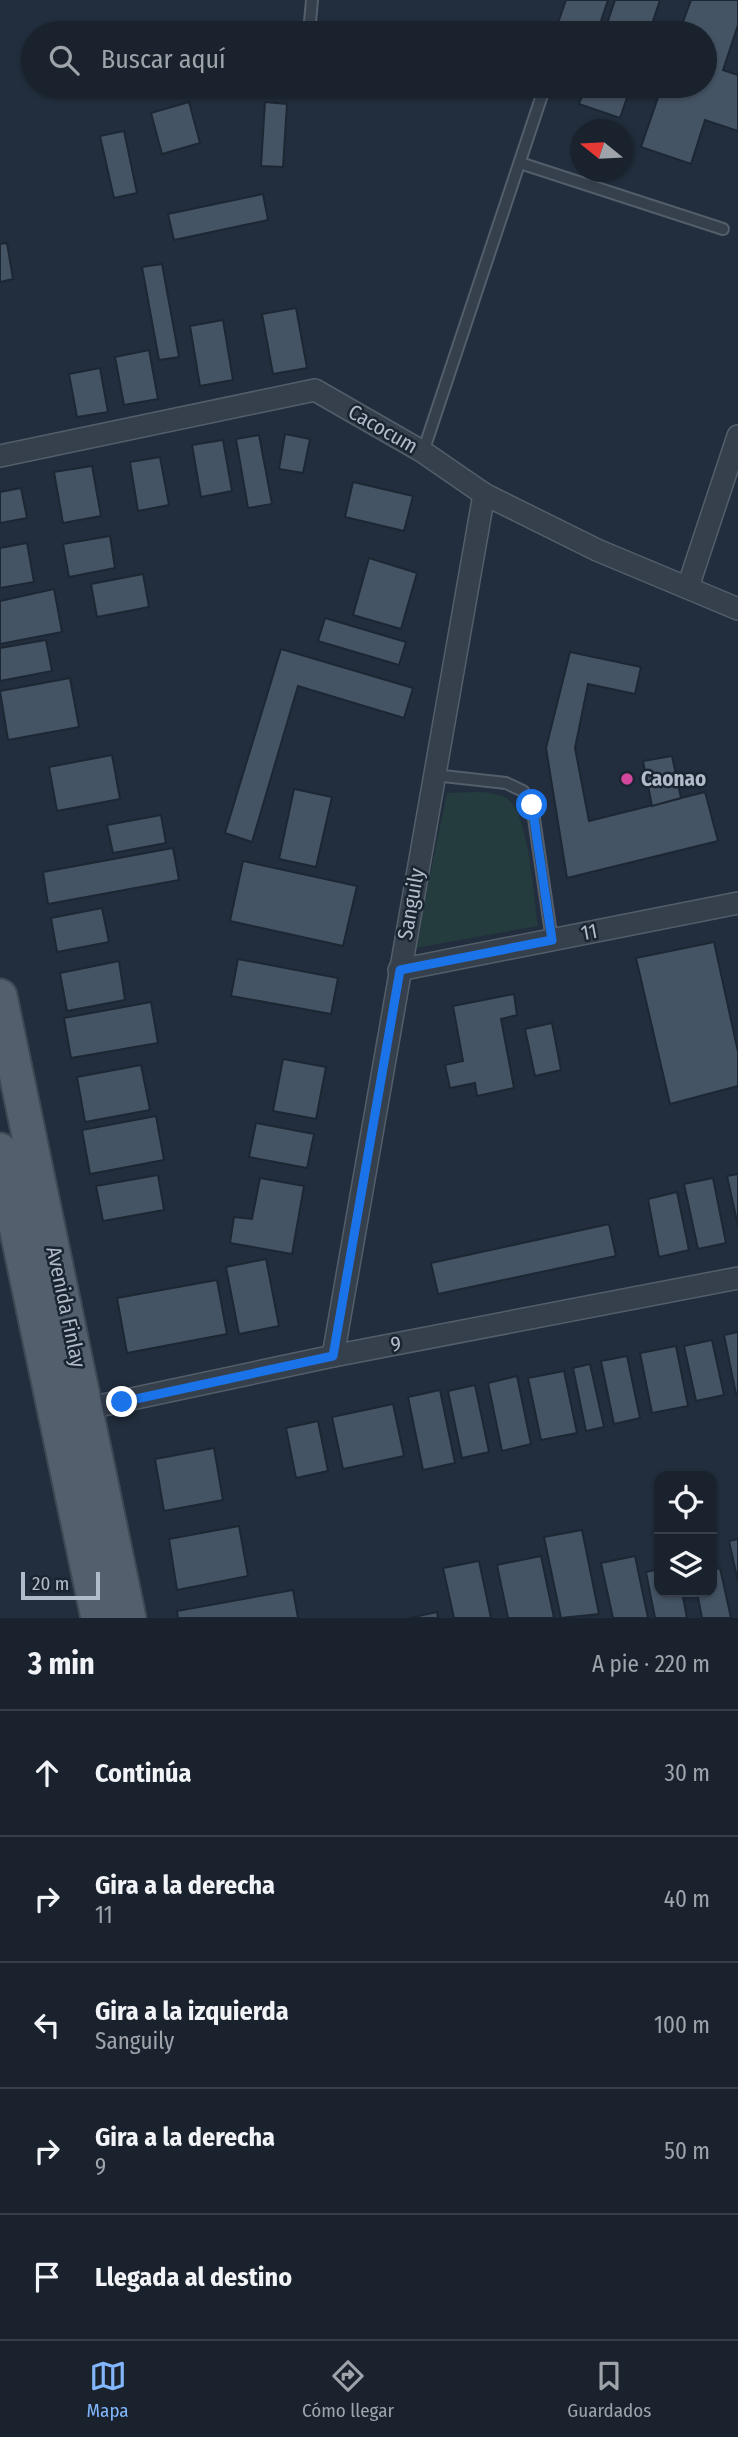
<!DOCTYPE html>
<html lang="es">
<meta charset="utf-8">
<style>
body{margin:0;font-family:"Fira Sans Condensed",sans-serif;background:#272f3a;color:#f1f3f6}
.controls{position:absolute;right:21px;bottom:21px;display:grid;overflow:hidden;border-radius:14px;box-shadow:0 2px 5px #0004}
.controls button{width:63px;height:63px;display:grid;place-items:center;padding:0;border:0;border-bottom:2px solid #383f4a;background:#1a222e;color:#f1f3f6;font:35px sans-serif}
.compass{position:absolute;left:570px;top:119px;width:63px;height:63px;border-radius:50%;background:#1a222e;box-shadow:0 2px 5px #0004;rotate:288deg}
.scale{position:absolute;left:21px;bottom:18px;width:79px;box-sizing:border-box;padding-left:7px;border:4px solid #b1bbc9;border-top:0;font-size:19px;line-height:24px;white-space:nowrap;color:#b1bbc9;-webkit-text-stroke:5px #1b2532;paint-order:stroke}
.stop{position:absolute;width:21px;height:21px;margin:-16px;border:5px solid #1a73e8;border-radius:50%;background:#fff}
.stop.end{background:#1a73e8;border-color:#fff;box-shadow:0 2px 7px #0008}
.list{margin:0;padding:0;list-style:none}
h2{display:flex;justify-content:space-between;align-items:center;height:91px;margin:0;padding:0 28px;font-size:30px}
h2 small{font-size:23px;font-weight:400;color:#9fa4aa}
.list li{display:grid;grid-template-columns:46px 1fr auto;gap:21px;align-items:center;box-sizing:border-box;height:126px;padding:0 28px;border-top:2px solid #383f4a}
.list b{display:block;font-size:26px;white-space:nowrap}
.list p{margin:0;font-size:23px;white-space:nowrap;color:#9fa4aa}
.list em{font-size:23px;font-style:normal;color:#9fa4aa}
.icon{flex:none;width:38px;height:38px;fill:none;stroke:currentColor;stroke-width:2;stroke-linecap:round;stroke-linejoin:round}
.map{position:relative;flex:none;width:738px;height:1618px;overflow:hidden}
.search{position:absolute;background:#1a222e;box-shadow:0 2px 5px #0004;left:21px;right:21px;top:21px;height:77px;display:flex;align-items:center;gap:18px;box-sizing:border-box;padding:0 24px;border-radius:38px;color:#9fa4aa;font-size:26px}
.sheet{height:721px;background:#1a222e}
nav{display:flex;justify-content:space-around;align-items:center;box-sizing:border-box;height:98px;border-top:2px solid #383f4a;background:#1a222e;font-size:19px;color:#9fa4aa}
nav a{display:grid;justify-items:center;gap:4px}
nav .on{color:#82b6fd}
.map>svg:first-child{display:block}
</style>
<div class="map">
<svg width="738" height="1618" viewBox="0 0 738 1618">
<rect width="100%" height="100%" fill="#222e3d"/>
<path fill="#243c3e" d="M447 793C465 793 489 789 506 798 529 810 534 899 538 926L415 948Z"/>
<g fill="#455464" stroke="#1d2734" stroke-width="2">
<path d="M566 0H608L597 33 558 23Z"/>
<path d="M615 0H660L649 33H604Z"/>
<path d="M691 0H738V25L723 70 738 75V131L705 120 691 164 641 147 662 86H705V33H679Z"/>
<path d="M586 86H631L620 118 579 104Z"/>
<path d="M189 102 200 143 162 154 151 113Z"/>
<path d="M265 102 287 104 283 167 261 166Z"/>
<path d="M124 131 137 193 114 198 100 136Z"/>
<path d="M263 194 268 220 174 240 168 214Z"/>
<path d="M7 243 13 279 0 282V244Z"/>
<path d="M162 264 179 357 159 360 142 267Z"/>
<path d="M296 308 307 368 273 374 262 314Z"/>
<path d="M223 320 233 380 200 386 190 326Z"/>
<path d="M149 350 158 399 124 405 115 357Z"/>
<path d="M100 368 108 412 77 417 69 374Z"/>
<path d="M285 434 310 439 303 473 279 469Z"/>
<path d="M259 435 272 504 248 508 236 439Z"/>
<path d="M223 440 232 491 201 497 192 445Z"/>
<path d="M160 457 169 505 138 511 130 462Z"/>
<path d="M92 466 101 516 63 523 54 472Z"/>
<path d="M353 482 413 496 404 531 345 517Z"/>
<path d="M21 488 27 518 0 523V492Z"/>
<path d="M110 536 115 568 69 577 63 544Z"/>
<path d="M27 543 34 582 0 588V548Z"/>
<path d="M369 558 417 573 401 629 353 615Z"/>
<path d="M143 574 149 607 97 617 91 584Z"/>
<path d="M54 589 62 632 0 644V601Z"/>
<path d="M325 618 406 642 399 665 318 641Z"/>
<path d="M46 640 52 671 0 681V648Z"/>
<path d="M281 649 413 688 404 718 298 686 252 842 225 833Z"/>
<path d="M570 652 641 667 635 694 588 684 575 748 589 821 705 792 718 841 567 878 546 748Z"/>
<path d="M70 678 79 727 8 740 0 691Z"/>
<path d="M112 755 120 799 57 811 49 767Z"/>
<path d="M672 756 681 798 652 806 643 761Z"/>
<path d="M294 789 332 797 316 867 279 859Z"/>
<path d="M161 815 166 843 113 853 107 825Z"/>
<path d="M173 848 179 880 48 904 43 872Z"/>
<path d="M243 861 357 886 343 946 230 921Z"/>
<path d="M102 908 109 942 57 952 51 918Z"/>
<path d="M714 942 738 1052V1086L670 1104 636 958Z"/>
<path d="M238 959 338 978 331 1014 231 996Z"/>
<path d="M119 961 125 1000 67 1011 60 973Z"/>
<path d="M514 994 517 1015 501 1019 514 1088 477 1096 475 1083 450 1088 445 1065 463 1061 453 1006Z"/>
<path d="M151 1002 158 1043 71 1058 64 1018Z"/>
<path d="M552 1023 561 1070 535 1076 525 1029Z"/>
<path d="M283 1059 326 1067 316 1119 273 1111Z"/>
<path d="M141 1065 150 1110 85 1122 77 1077Z"/>
<path d="M156 1116 164 1160 90 1174 82 1130Z"/>
<path d="M256 1123 314 1134 307 1168 249 1157Z"/>
<path d="M738 1174V1226L727 1176Z"/>
<path d="M158 1175 164 1210 103 1221 96 1186Z"/>
<path d="M260 1178 304 1186 292 1254 230 1243 234 1217 252 1219Z"/>
<path d="M713 1178 726 1243 698 1249 684 1184Z"/>
<path d="M677 1192 689 1250 659 1257 648 1199Z"/>
<path d="M609 1224 616 1256 438 1294 431 1263Z"/>
<path d="M266 1259 279 1326 239 1334 226 1267Z"/>
<path d="M217 1280 227 1334 127 1353 117 1298Z"/>
<path d="M738 1332V1394H736L724 1335Z"/>
<path d="M712 1340 724 1395 696 1401 684 1346Z"/>
<path d="M676 1346 688 1406 652 1413 640 1353Z"/>
<path d="M627 1356 640 1418 614 1424 601 1361Z"/>
<path d="M590 1364 604 1427 586 1431 573 1368Z"/>
<path d="M564 1371 577 1433 541 1440 528 1378Z"/>
<path d="M517 1376 531 1444 502 1451 488 1383Z"/>
<path d="M475 1385 489 1452 462 1458 448 1391Z"/>
<path d="M440 1390 455 1463 423 1470 408 1397Z"/>
<path d="M393 1404 404 1456 343 1469 332 1417Z"/>
<path d="M318 1421 328 1471 296 1478 286 1428Z"/>
<path d="M214 1448 223 1500 164 1511 155 1459Z"/>
<path d="M239 1526 248 1576 177 1590 169 1539Z"/>
<path d="M582 1530 599 1614 561 1618 544 1537Z"/>
<path d="M738 1539V1582L729 1541Z"/>
<path d="M541 1556 554 1618H508L497 1565Z"/>
<path d="M635 1556 648 1618H613L601 1563Z"/>
<path d="M479 1561 491 1618H454L443 1568Z"/>
<path d="M720 1568 731 1618H702L697 1592H712V1570Z"/>
<path d="M659 1569V1592H682L687 1618H655L646 1572Z"/>
<path d="M293 1590 298 1618H178L177 1611Z"/>
<path d="M437 1612 438 1618H409Z"/>
</g>
<g fill="none" stroke-linecap="round" stroke-linejoin="round">
<defs>
<g id="lane">
<path d="M309 33 312 0"/>
<path d="M520 163 723 229"/>
<path d="M423 452 545 86"/>
<path d="M434 775 506 783 523 791 532 805 552 940"/>
</g>
<g id="street">
<path d="M0 456 315 390 423 452 484 494 597 550 738 609"/>
<path d="M688 587 738 436"/>
<path d="M399 970 738 903"/>
<path d="M333 1356 484 494"/>
<path d="M75 1411 333 1356 738 1278"/>
</g>
<g id="primary">
<path d="M0 996 129 1618"/>
<path d="M0 1150 98 1618"/>
</g>
</defs>
<use href="#lane" stroke="#545e6b" stroke-width="14"/>
<use href="#street" stroke="#545e6b" stroke-width="24"/>
<use href="#primary" stroke="#3f4956" stroke-width="37"/>
<use href="#lane" stroke="#36404d" stroke-width="10"/>
<use href="#street" stroke="#36404d" stroke-width="21"/>
<use href="#primary" stroke="#535f6d" stroke-width="33"/>
</g>
<g fill="none" stroke-linecap="round" stroke-linejoin="round">
<path stroke="#1a73e8" stroke-width="9" d="M122 1402 333 1356 400 970 552 940 532 805"/>
</g>
<circle fill="#d1479c" stroke="#1b2532" stroke-width="2.5" cx="627" cy="779" r="7"/>
<g text-anchor="middle" dominant-baseline="central" stroke-width="5" stroke-linejoin="round" paint-order="stroke">
<g font-size="21" fill="#b1bbc9" stroke="#1b2532">
<text transform="translate(383 429) rotate(30)">Cacocum</text>
<text transform="translate(411 904) rotate(-80)">Sanguily</text>
<text transform="translate(589 932) rotate(-11)">11</text>
<text transform="translate(66 1307) rotate(78)">Avenida Finlay</text>
<text transform="translate(396 1344) rotate(-11)">9</text>
</g>
<g font-size="21" font-weight="bold" fill="#b1bbc9" stroke="#1b2532" text-anchor="start">
<text x="641" y="779">Caonao</text>
</g>
</g>
</svg>
<div class="controls">
<button><svg class="icon" aria-label="locate" viewBox="0 0 24 24"><circle cx="12" cy="12" r="6"/><path d="M12 2v4M12 18v4M2 12h4M18 12h4"/></svg></button>
<button><svg class="icon" aria-label="layers" viewBox="0 0 24 24"><path d="M12 4l9 5-9 5-9-5zM3 14l9 5 9-5"/></svg></button>
</div>
<svg class="compass" viewBox="-18 -18 36 36"><path d="M0-13l5 13h-10z" fill="#e53935"/><path d="M0 13l5-13h-10z" fill="#9fa4aa"/></svg>
<div class="scale">20 m</div>
<div class="stop" style="left:532px;top:805px"></div>
<div class="stop end" style="left:122px;top:1402px"></div>
<div class="search"><svg class="icon" aria-label="search" viewBox="0 0 24 24"><circle cx="10" cy="10" r="6"/><path d="M15 15l6 6"/></svg>Buscar aquí</div>
</div>
<section class="sheet">
<h2>3 min<small>A pie · 220 m</small></h2>
<ul class="list">
<li><svg class="icon" aria-label="ahead" viewBox="0 0 24 24"><path d="M12 20V5M6 11l6-6 6 6"/></svg><div><b>Continúa</b></div><em>30 m</em></li>
<li><svg class="icon" aria-label="right" viewBox="0 0 24 24"><path d="M7 20v-9h11M14 6l5 5-5 5"/></svg><div><b>Gira a la derecha</b><p>11</p></div><em>40 m</em></li>
<li><svg class="icon" aria-label="left" viewBox="0 0 24 24"><path d="M17 20v-9H6M10 6l-5 5 5 5"/></svg><div><b>Gira a la izquierda</b><p>Sanguily</p></div><em>100 m</em></li>
<li><svg class="icon" aria-label="right" viewBox="0 0 24 24"><path d="M7 20v-9h11M14 6l5 5-5 5"/></svg><div><b>Gira a la derecha</b><p>9</p></div><em>50 m</em></li>
<li><svg class="icon" aria-label="arrive" viewBox="0 0 24 24"><path d="M6 21V4h12l-3 4 3 4H6"/></svg><div><b>Llegada al destino</b></div></li>
</ul>
</section>
<nav>
<a class="on"><svg class="icon" aria-label="map" viewBox="0 0 24 24"><path d="M3 6l6-2 6 2 6-2v14l-6 2-6-2-6 2zM9 4v14M15 6v14"/></svg>Mapa</a>
<a><svg class="icon" aria-label="directions" viewBox="0 0 24 24"><path d="M12 3l9 9-9 9-9-9zM9 14v-3h6M13 9l2 2-2 2"/></svg>Cómo llegar</a>
<a><svg class="icon" aria-label="saved" viewBox="0 0 24 24"><path d="M7 4h10v16l-5-4-5 4z"/></svg>Guardados</a>
</nav>
